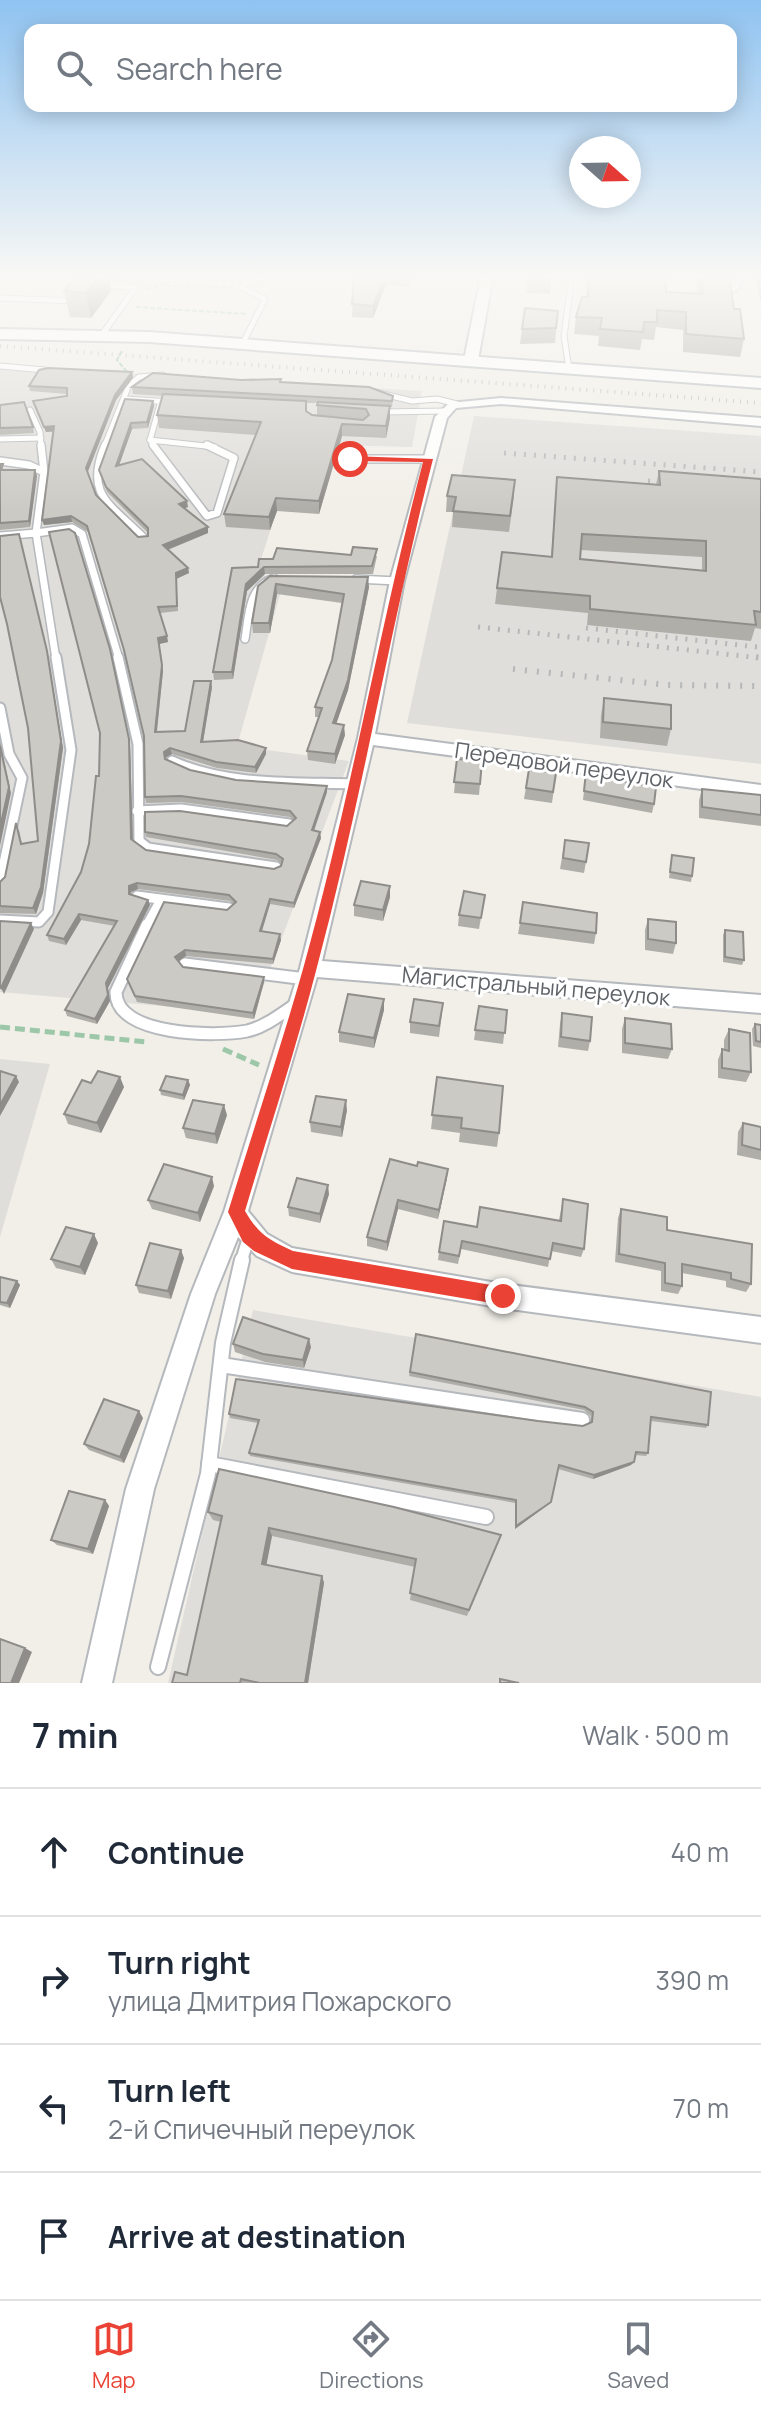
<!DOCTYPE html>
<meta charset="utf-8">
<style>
body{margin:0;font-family:Manrope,sans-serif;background:#f6f6f7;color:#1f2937}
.compass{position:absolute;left:569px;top:136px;width:72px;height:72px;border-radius:50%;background:#fff;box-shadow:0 4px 20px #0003;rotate:110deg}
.stop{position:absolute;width:24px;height:24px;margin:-18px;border:6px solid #ea4335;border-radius:50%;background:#fff}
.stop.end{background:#ea4335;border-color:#fff;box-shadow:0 2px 8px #0008}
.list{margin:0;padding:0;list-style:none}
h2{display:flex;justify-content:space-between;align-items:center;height:104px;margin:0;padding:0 32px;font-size:34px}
h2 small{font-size:26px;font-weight:400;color:#747a83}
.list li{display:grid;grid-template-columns:52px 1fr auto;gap:24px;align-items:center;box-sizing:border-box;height:128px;padding:0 32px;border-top:2px solid #e0e1e3}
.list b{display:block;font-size:30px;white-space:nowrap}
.list p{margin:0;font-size:26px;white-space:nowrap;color:#747a83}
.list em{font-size:26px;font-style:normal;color:#747a83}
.icon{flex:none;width:44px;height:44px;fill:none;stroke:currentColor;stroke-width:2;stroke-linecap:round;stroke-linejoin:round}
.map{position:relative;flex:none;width:761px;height:1683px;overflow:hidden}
.search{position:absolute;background:#fff;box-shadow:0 4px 20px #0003;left:24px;right:24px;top:24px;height:88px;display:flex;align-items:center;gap:20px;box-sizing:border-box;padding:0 28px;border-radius:16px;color:#747a83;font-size:30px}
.sheet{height:616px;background:#fff}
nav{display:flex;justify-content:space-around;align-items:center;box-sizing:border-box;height:112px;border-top:2px solid #e0e1e3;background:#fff;font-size:22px;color:#747a83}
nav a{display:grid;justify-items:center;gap:4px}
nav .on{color:#ea4335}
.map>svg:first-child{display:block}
</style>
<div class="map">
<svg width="761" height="1683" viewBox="0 0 761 1683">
<rect width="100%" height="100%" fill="#f1efe8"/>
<g fill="#e0deda">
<path d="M0 365 422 391 412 447 298 444 256 575 285 577 237 746 349 761 253 1014 0 992Z"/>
<path d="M474 416 761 436V764L407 723Z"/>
<path d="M0 1059 50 1064 0 1237Z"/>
<path d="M253 1310 761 1397V1683H168Z"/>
</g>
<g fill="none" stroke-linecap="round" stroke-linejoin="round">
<defs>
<g id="service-far4">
<path d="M98 285 136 287 101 336"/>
<path d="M0 298 76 301"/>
<path d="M243 343 265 299 242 288 245 283 265 276"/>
<path d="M0 366 45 370"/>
<path d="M569 369 564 336 572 276"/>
<path d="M375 392 412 401 437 399 457 404"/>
<path d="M124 399 171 402"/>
<path d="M30 410 40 432 41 447"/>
<path d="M381 412 446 411"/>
<path d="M0 439 41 438"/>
<path d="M150 440 215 447"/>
<path d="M150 440 155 447"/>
<path d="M150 440 161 401"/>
<path d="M104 447 129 385 139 377 163 375"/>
</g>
<g id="service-far3">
<path d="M41 445 44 472"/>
<path d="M105 445C84 495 110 504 144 538"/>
<path d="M153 445 207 516 217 513 234 458 207 445"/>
<path d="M350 459H428"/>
<path d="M0 461 29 465 44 472 36 533 72 528 82 534 119 659"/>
<path d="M0 536 36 533 56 659"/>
<path d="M356 579 397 581"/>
<path d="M245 639C249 615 248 587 274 578"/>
</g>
<g id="service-far2">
<path d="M118 657 138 744 139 841 148 848 276 867"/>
<path d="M0 708 9 754 22 778 0 882"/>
<path d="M172 761C226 786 296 782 355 784"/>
<path d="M137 811 181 809 289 824"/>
<path d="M137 896 229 908"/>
<path d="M0 920 39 922 48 912 71 750 56 657"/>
<path d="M146 927 161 900"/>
</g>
<g id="service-far1">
<path d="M147 925 116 992C115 1036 216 1037 247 1031 265 1027 281 1014 296 1004"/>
<path d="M185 964 306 979"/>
<path d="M241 1262 249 1236"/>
</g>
<g id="service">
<path d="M221 1365 582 1420"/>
<path d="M209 1464 486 1517"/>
<path d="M158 1667 208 1474 223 1343 242 1260"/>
</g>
<g id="minor">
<path d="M733 276H743L738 289 733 292 728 289Z"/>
<path d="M501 398 761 418V426L501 404 456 408 447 418 404 581 375 734 761 785V797L373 745 322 961 761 995V1013L317 977 248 1211 267 1234 292 1248 503 1284 761 1317V1343L503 1308 292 1272 257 1256 238 1237 215 1294 154 1489 112 1683H82L126 1489 191 1294 224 1212 300 968 358 738 390 581 435 417 449 403Z"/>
</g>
<path id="tertiary" d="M481 276H493L478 360 471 364 464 360Z"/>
<path id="secondary" d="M0 329 149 332 761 378V388L149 342 0 339Z"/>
</defs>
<use href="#service-far4" stroke="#b5b8bc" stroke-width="7"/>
<use href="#service-far3" stroke="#b5b8bc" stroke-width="10"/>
<use href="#service-far2" stroke="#b5b8bc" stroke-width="13"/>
<use href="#service-far1" stroke="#b5b8bc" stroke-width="15"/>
<use href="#service" stroke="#b5b8bc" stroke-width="18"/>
<use href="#minor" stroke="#b5b8bc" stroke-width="4"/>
<use href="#tertiary" stroke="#b5b8bc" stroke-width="4"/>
<use href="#secondary" stroke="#b6babf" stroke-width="4"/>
<g stroke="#9cc7a9" stroke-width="2" stroke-dasharray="5 2" stroke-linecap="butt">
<path d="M218 276 234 284"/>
<path d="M165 286 232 287"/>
<path d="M147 289 191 276"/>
<path d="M136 307 247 314"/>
<path d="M122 351 117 360 127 372"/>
</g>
<g stroke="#9cc7a9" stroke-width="5" stroke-dasharray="10 5" stroke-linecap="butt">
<path d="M0 1027 147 1042"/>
<path d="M223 1049 259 1065"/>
</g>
<use href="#service-far4" stroke="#fff" stroke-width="5"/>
<use href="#service-far3" stroke="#fff" stroke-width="7"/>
<use href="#service-far2" stroke="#fff" stroke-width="9"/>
<use href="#service-far1" stroke="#fff" stroke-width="11"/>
<use href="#service" stroke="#fff" stroke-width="14"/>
<use href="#minor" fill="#fff" fill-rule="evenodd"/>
<use href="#tertiary" fill="#fff" fill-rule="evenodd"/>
<use href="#secondary" fill="#fff" fill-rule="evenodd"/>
<path stroke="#b6b7b8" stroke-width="4" stroke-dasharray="1 6" stroke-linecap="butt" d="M0 346 761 403"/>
<g stroke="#b6b7b8" stroke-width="5" stroke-dasharray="2 8" stroke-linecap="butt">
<path d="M504 453 761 472"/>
<path d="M648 481 677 483"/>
<path d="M478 627 761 658"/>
<path d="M586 628 757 647"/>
</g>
<g stroke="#b6b7b8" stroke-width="6" stroke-dasharray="2 10" stroke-linecap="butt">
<path d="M756 657 761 658"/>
<path d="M513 669 668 685 761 686"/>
</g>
</g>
<g fill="#afaea9" fill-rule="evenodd">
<path d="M77 276H123L119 280H109L111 291 91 318 70 317 64 291Z"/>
<path d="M343 276H413L410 287 386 285 373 318 352 317 354 277Z"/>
<path d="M527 276H552L550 294 526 293Z"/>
<path d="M587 276H665L666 292 697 294 696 276H729L734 309 744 339 740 357 683 352V330L656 327 654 340 642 339 640 350 598 346 599 336 574 334 576 317 586 297Z"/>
<path d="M747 276H761V303L756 279Z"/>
<path d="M558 311 555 343 520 344 522 329Z"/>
<path d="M132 372 133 378 116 400 87 472 96 495 138 537 148 536V533L107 492 99 470 125 399 153 401 154 406 148 428 132 429 119 465 188 507 184 508 208 533 168 550 188 568 189 573 176 579 178 611 160 613 168 642 159 644 163 671 157 732 185 731 212 687 203 742 266 754 256 773 217 768 172 754 165 758V760L190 770 236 780 327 792 314 831 321 838 294 908 270 904 262 931 281 940 273 964 186 956 179 961 183 967 264 977V982L254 1019 137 1002 127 979 227 910 233 904 230 901 138 889 131 892V894L150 905 108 988 110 1001 97 1024 67 1016 65 1010 115 926 81 920 66 945 49 941 47 935 81 872 89 844 99 776 130 745 133 840 146 850 274 869 281 866V864L277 860 146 837 145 832 287 826 293 821 290 817 182 802 146 803 145 797 144 737 125 655 88 532 72 522 44 525 42 520 53 432H46L33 401 67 396V394L30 391 29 386Z"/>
<path d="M241 380 281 382 393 396 392 407H390V418L386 438 342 436 319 514 277 511 270 530 226 527 224 514 256 435 159 428 157 415 163 396 133 394 132 387ZM306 403H317V416L312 415 307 412Z"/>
<path d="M0 405 33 427 34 433 0 435Z"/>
<path d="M0 464 4 470H35L37 476 30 527 0 530Z"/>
<path d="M659 471 761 479V629L755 628 751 641 587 625 588 613 495 604 497 588 551 557 557 477 656 484ZM581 550 702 557V571L580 559Z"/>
<path d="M447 496H514L509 532 452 527 453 512H446Z"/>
<path d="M351 555 377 556 373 574H265L247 591 233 679 214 680 213 672 232 568 258 567 273 559Z"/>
<path d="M270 576 369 587 348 690 336 724 345 735 335 764 308 760 307 751 319 717H315V707L332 660 342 603 277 594 270 633H253L252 623Z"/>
<path d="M48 657 63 748 43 893 36 914 0 913V882L5 877 19 830 22 844 38 841Z"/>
<path d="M604 698 671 729 667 746 600 738 601 715Z"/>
<path d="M457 759 480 784 479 795 454 793Z"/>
<path d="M529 769 556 773 552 803 524 799Z"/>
<path d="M586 772 615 780 654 804 652 813 583 800Z"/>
<path d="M702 789 761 795V826L699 818V800Z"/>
<path d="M565 840 586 862 584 873 560 869Z"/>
<path d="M672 855 692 876 691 882 669 878Z"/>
<path d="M390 886V897L383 921 354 916V905Z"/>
<path d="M485 895 479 929 458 926 459 915Z"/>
<path d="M648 919 676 943 673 954 645 950V930Z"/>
<path d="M520 923 596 933 594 944 518 934Z"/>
<path d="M725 930 744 960 742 965 723 962V935Z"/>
<path d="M479 1006 507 1010 503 1044 474 1040Z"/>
<path d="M384 1010 374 1048 339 1042V1032Z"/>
<path d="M562 1013 590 1041 588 1051 558 1047 560 1024Z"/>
<path d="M442 1014 439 1037 410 1033V1022Z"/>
<path d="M625 1018 672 1049 668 1059 622 1053V1029Z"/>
<path d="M755 1024 761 1025V1048L753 1046 752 1029Z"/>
<path d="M729 1029 751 1072 746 1082 718 1078V1060L722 1049 724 1050V1040Z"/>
<path d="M437 1077 499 1133 497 1147 459 1142 460 1133 431 1129Z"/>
<path d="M188 1080 190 1085 184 1100 161 1095 160 1090Z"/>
<path d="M91 1083 124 1087 101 1133 68 1124 64 1114Z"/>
<path d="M347 1110 342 1137 311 1132 310 1122Z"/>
<path d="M227 1115 217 1144 186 1138 183 1128Z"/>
<path d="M743 1123 761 1127V1160L737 1155 738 1132Z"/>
<path d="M390 1159 447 1178 438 1219 398 1209 387 1251 367 1246V1237Z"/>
<path d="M214 1186 200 1222 152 1209 148 1200Z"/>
<path d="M329 1194 320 1223 289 1216 288 1207Z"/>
<path d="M563 1199 584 1249 581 1257 551 1251 548 1267 461 1249 458 1264 438 1260 439 1252 477 1227 559 1220Z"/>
<path d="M621 1209 667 1230 751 1284 746 1292 726 1287V1281L682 1273V1286L678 1294 661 1291V1271L615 1262 618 1218Z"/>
<path d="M98 1243 85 1275 56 1268 51 1259Z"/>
<path d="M184 1258 171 1299 139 1293 136 1285Z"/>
<path d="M0 1277 17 1281 20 1285 10 1308 0 1305Z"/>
<path d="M416 1334 708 1425 706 1428 651 1421 648 1453 646 1456 635 1455 631 1465 593 1479 558 1469 549 1504 515 1529V1503L250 1456 249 1453 258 1423 230 1418 229 1414 538 1421 583 1426 590 1423 591 1416 584 1410 409 1376Z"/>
<path d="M233 1344 311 1347 304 1368 265 1362 235 1352Z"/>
<path d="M143 1418 124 1463 89 1450 84 1444Z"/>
<path d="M105 1500 109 1506 93 1554 57 1545 51 1540Z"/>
<path d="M208 1512 501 1535 467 1616 410 1600 415 1567 272 1536 266 1565 322 1576 324 1583 308 1683H172L187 1675 221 1522 213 1520Z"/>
</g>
<g fill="#8f8d8a">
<path d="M99 276H109L111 291 91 318 86 293Z"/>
<path d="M385 276H386V285L373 318V306Z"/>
<path d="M132 372 133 378 116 400 87 474 86 468 115 395Z"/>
<path d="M153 401 154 406 148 428 147 422Z"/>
<path d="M390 406V418L386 438V426Z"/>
<path d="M131 423 132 429 117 471 116 466Z"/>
<path d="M342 424V436L319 514V501Z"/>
<path d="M54 426 55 431 46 432 44 427Z"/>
<path d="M35 470 37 476 30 527 29 521Z"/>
<path d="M276 498 277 511 270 530 269 517Z"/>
<path d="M187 501 188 507 180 510 179 504Z"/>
<path d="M71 516 72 522 44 525 42 520Z"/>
<path d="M208 527V533L164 551 163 545Z"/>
<path d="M19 534 48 657 63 748 43 893 36 914 33 908 41 887Z"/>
<path d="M264 567 265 574 247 591 233 679 232 672 246 584Z"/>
<path d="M188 568 189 573 176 579 178 611 176 573Z"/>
<path d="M368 577 369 587 348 690 333 733V723Z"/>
<path d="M276 584 277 594 270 633 269 623Z"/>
<path d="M167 636 168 642 159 644 163 671 156 738 155 732 158 638Z"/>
<path d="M110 649 130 745 133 845 131 839Z"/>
<path d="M211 681 212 687 202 748 201 742Z"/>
<path d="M344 725 345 735 335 764V754Z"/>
<path d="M0 742 11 793 0 846Z"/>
<path d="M170 748 172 754 165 758 166 765 164 752Z"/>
<path d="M266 748V754L256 773 255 767Z"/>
<path d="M327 786V792L312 836V830Z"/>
<path d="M320 832 321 838 294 908V903Z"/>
<path d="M137 883 138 889 131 892 130 900 129 886Z"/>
<path d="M390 886V897L383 921V910Z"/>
<path d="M270 899V904L260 937V931Z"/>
<path d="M148 900 150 905 108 988 110 1001 97 1024 95 1019 106 983Z"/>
<path d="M79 914 81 920 66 945 64 939Z"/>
<path d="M31 923 34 929 4 994 1 988Z"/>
<path d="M280 934 281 940 273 964V959Z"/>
<path d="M185 950 186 956 177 962 175 957Z"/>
<path d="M264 977V982L254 1019 253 1013Z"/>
<path d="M384 999V1010L374 1048V1038Z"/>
<path d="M16 1076 19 1082 0 1116V1105Z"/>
<path d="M120 1077 124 1087 101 1133 97 1123Z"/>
<path d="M188 1080 190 1085 184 1100 183 1095Z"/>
<path d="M346 1100 347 1110 342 1137 341 1127Z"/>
<path d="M224 1105 227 1115 217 1144 215 1134Z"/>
<path d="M448 1169 447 1178 438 1219 439 1210Z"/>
<path d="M212 1177 214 1186 200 1222 198 1213Z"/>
<path d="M328 1185 329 1194 320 1223V1214Z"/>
<path d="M398 1200V1209L387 1251V1242Z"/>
<path d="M94 1234 98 1243 85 1275 80 1267Z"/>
<path d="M181 1250 184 1258 171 1299 168 1291Z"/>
<path d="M17 1281 20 1285 10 1308 7 1303Z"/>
<path d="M309 1339 311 1347 304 1368 303 1360Z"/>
<path d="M139 1411 143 1418 124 1463 120 1457Z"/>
<path d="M634 1462 631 1465 593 1479 594 1475Z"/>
<path d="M105 1500 109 1506 93 1554 88 1549Z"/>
<path d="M551 1502 549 1504 515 1529 516 1526Z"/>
<path d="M269 1528 272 1536 265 1572 262 1564Z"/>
<path d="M322 1576 324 1583 308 1683H305Z"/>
<path d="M25 1648 32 1652 19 1683H11Z"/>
</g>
<g fill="#cccac5" stroke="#8f8d8a" stroke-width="2" fill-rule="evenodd">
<path d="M77 276H99L86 293 64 291Z"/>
<path d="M354 276H385L373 306 352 304Z"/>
<path d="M527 276H552V279L527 277Z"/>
<path d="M589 276H665L666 292 703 294 701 276H729L734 309H740L744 339 686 334V312L657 310V322H644L643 332 600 329 602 318 576 317 582 297H588Z"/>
<path d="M525 308 558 311 556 328 522 329Z"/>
<path d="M48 368 132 372 115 395 86 468 96 495 138 537 148 536V528L106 487 99 470 125 399 153 401 147 422 131 423 116 466 142 459 187 501 179 504 208 527 163 545 188 568 176 573 177 606 158 607 167 636 158 638 162 665 155 732 185 731 194 681H211L201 742 238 740 266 748 255 767 216 762 170 748 164 752 165 759 190 770 236 780 327 786 312 830 320 832 294 903 270 899 260 931 280 934 273 959 185 950 175 957 183 967 264 977 253 1013 135 996 127 979 164 902 227 910 236 902 229 895 137 883 129 886V894L148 900 106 983 108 995 95 1019 65 1010 117 921 79 914 64 939 47 935 81 872 89 844 96 776H99L100 733 49 532 69 529 75 533 110 649 129 739 131 839 146 850 274 869 281 866 283 859 276 854 145 832V812L180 811 287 826 296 818 290 811 181 796 145 797 144 736 124 650 87 526 71 516 42 520 54 426 44 427 33 401 67 396V388L29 386 39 370Z"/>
<path d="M153 373 241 380 281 379 280 382 369 387 393 396 392 401 132 387Z"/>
<path d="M163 394 306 401V411L312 415 363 420 369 415 366 409 317 405 318 402 390 406 386 426 342 424 319 501 276 498 269 517 224 514 261 422 157 415Z"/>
<path d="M24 402 33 427 0 428V405Z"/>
<path d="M0 464H3L1 470H35L29 521 0 523Z"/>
<path d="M659 471 761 479V612L754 611 756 625 590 609V596L497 588 502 552 552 557 557 477 660 485ZM582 534 706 541V571L580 559Z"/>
<path d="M452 475 515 480 510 516 453 511 456 497 447 496Z"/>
<path d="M19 534 47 651 61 741 41 887 33 908 0 906V882L5 877 16 823 21 844 38 841 28 728 7 624 0 597V536Z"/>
<path d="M353 547 377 549 372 566 264 567 246 584 232 672H213L232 568 258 567 259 559H273L277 548 351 555Z"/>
<path d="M270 576 368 577 348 680 333 723 344 725 335 754 307 751 322 708 315 707 332 660 344 594 276 584 269 623H252L258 586Z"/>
<path d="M604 698 671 705V729L603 722Z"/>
<path d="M0 746 9 787 0 828Z"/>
<path d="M457 759 482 761 480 784 454 782Z"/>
<path d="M529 769 556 773 553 792 526 788Z"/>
<path d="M586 772 615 776V780L656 787 654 804 584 791Z"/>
<path d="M702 789 761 795V815L702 807Z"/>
<path d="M565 840 589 843 586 862 563 858Z"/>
<path d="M672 855 694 858 692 876 670 872Z"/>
<path d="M361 881 390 886 383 910 354 905Z"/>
<path d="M464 891 485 895 481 918 459 915Z"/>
<path d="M523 902 597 913 596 933 520 923Z"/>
<path d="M648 919 676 922V943L648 939Z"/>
<path d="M0 921 31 923 1 988 0 987Z"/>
<path d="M725 930 743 932 744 960 725 957Z"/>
<path d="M348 994 384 999 374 1038 339 1032Z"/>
<path d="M414 999 443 1003 439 1026 410 1022Z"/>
<path d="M479 1006 507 1010 505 1033 475 1030Z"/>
<path d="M562 1013 592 1017 590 1041 561 1037Z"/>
<path d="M625 1018 671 1024 672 1049 625 1043Z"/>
<path d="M755 1024 761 1025V1042L756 1041Z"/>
<path d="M729 1029 750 1033 751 1072 722 1068V1049L729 1051Z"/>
<path d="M0 1071 16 1076 0 1105Z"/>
<path d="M98 1071 120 1077 97 1123 64 1114 82 1080 91 1083Z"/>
<path d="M166 1076 188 1080 183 1095 160 1090Z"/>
<path d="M437 1077 503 1086 499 1133 461 1128 462 1118 432 1115Z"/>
<path d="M316 1096 346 1100 341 1127 310 1122Z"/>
<path d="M193 1100 224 1105 215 1134 183 1128Z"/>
<path d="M743 1123 761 1127V1150L742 1145Z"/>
<path d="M390 1159 417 1166 418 1162 448 1169 439 1210 398 1200 387 1242 367 1237Z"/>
<path d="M164 1164 212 1177 198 1213 148 1200Z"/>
<path d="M297 1178 328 1185 320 1214 288 1207Z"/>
<path d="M563 1199 588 1204 584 1249 553 1243 550 1259 462 1241 459 1256 439 1252 444 1221 477 1227 480 1207 561 1221Z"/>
<path d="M621 1209 667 1217V1230L752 1244 751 1284 731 1279V1273L682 1264V1286L665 1283V1263L619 1254Z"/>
<path d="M66 1227 94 1234 80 1267 51 1259Z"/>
<path d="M150 1243 181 1250 168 1291 136 1285Z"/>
<path d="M0 1277 17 1281 7 1303 0 1302Z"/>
<path d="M243 1317 309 1339 303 1360 263 1354 233 1344Z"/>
<path d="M416 1334 711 1392 708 1425 651 1417 648 1453 636 1452 634 1462 594 1475 559 1465 551 1502 516 1526V1500L249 1453 259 1420 229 1414 236 1379 538 1421 583 1426 592 1422 593 1412 585 1407 410 1372Z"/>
<path d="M104 1399 139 1411 120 1457 84 1444Z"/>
<path d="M219 1469 394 1507 501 1535 469 1610 410 1593 416 1559 269 1528 262 1564 322 1576 305 1683H260L241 1679 240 1683H172L175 1672 187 1675 222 1516 208 1512Z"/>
<path d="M69 1491 105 1500 88 1549 51 1540Z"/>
<path d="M0 1639 25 1648 11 1683H0Z"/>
<path d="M500 1679 519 1683H500Z"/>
</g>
<linearGradient id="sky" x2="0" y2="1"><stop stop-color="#8fc3f1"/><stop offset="0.54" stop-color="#f9f8f5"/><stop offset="1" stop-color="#f9f8f5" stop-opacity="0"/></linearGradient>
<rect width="761" height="512" fill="url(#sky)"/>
<path fill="#ea4335" d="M350 456 433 459C390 628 362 799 317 967 296 1049 269 1130 245 1211 258 1234 270 1241 293 1251L503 1287 512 1296 503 1305 292 1269 254 1251 243 1242 228 1212C253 1131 280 1050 303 969 350 801 379 630 423 462L347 461Z"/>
<g text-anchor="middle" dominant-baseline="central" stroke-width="6" stroke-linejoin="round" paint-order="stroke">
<g font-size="22" fill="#5f6368" stroke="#fff">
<text transform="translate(564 765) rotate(8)">Передовой переулок</text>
<text transform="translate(536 986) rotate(5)">Магистральный переулок</text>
</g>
</g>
</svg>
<svg class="compass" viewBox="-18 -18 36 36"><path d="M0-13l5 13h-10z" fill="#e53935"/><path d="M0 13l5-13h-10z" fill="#747a83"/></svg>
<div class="stop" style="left:350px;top:459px"></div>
<div class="stop end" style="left:503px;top:1296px"></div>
<div class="search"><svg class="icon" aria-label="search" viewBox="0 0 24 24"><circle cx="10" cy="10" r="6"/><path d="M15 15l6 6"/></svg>Search here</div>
</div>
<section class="sheet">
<h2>7 min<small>Walk · 500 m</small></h2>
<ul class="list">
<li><svg class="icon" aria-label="ahead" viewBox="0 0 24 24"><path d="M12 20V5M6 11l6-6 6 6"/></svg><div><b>Continue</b></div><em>40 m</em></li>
<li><svg class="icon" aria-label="right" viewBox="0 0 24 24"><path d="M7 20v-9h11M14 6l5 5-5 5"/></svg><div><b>Turn right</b><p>улица Дмитрия Пожарского</p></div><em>390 m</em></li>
<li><svg class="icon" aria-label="left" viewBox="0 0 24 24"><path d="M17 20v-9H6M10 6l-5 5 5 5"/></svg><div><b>Turn left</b><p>2-й Спичечный переулок</p></div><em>70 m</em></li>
<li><svg class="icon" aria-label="arrive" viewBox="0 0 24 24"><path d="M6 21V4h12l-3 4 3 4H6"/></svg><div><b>Arrive at destination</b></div></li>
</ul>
</section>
<nav>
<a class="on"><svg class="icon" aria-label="map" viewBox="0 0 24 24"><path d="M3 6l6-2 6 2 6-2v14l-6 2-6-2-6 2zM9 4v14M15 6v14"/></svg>Map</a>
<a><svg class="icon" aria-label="directions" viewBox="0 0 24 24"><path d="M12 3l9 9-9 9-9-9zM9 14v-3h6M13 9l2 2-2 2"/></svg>Directions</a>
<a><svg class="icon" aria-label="saved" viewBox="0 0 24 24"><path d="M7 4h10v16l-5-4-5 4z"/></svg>Saved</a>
</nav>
